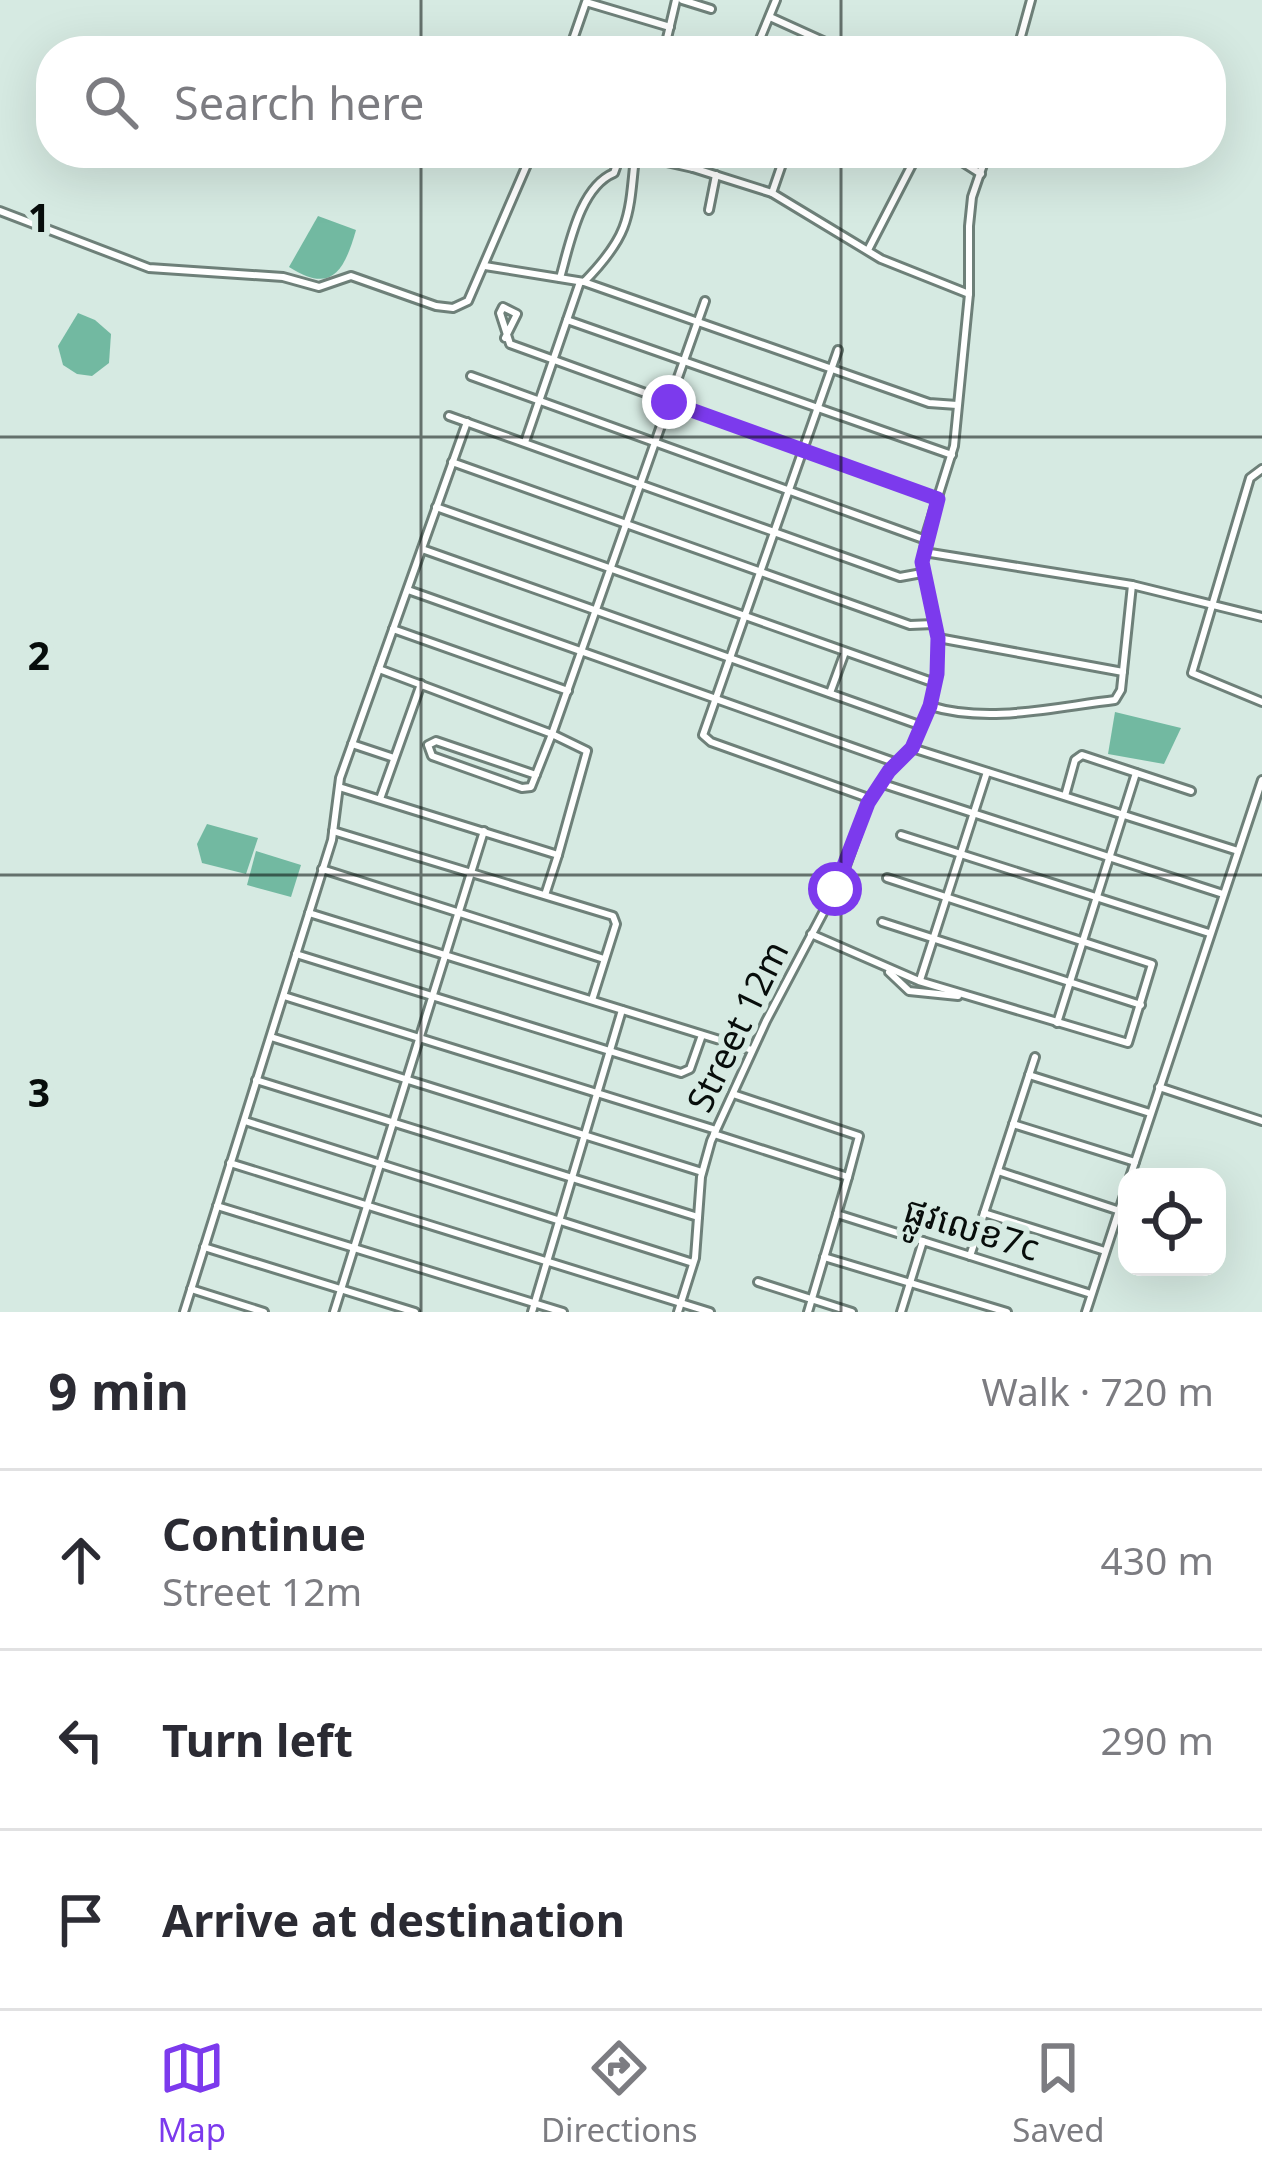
<!DOCTYPE html>
<meta charset="utf-8">
<style>
body{margin:0;font-family:Georgia,"Noto Sans Khmer",serif;background:#f2f2f3;color:#2b2b33}
.controls{position:absolute;right:36px;bottom:36px;display:grid;overflow:hidden;border-radius:24px;box-shadow:0 12px 48px #0002}
.controls button{width:108px;height:108px;display:grid;place-items:center;padding:0;border:0;border-bottom:3px solid #e1e1e2;background:#fff;color:#2b2b33;font:60px sans-serif}
.stop{position:absolute;width:36px;height:36px;margin:-27px;border:9px solid #7c3aed;border-radius:50%;background:#fff}
.stop.end{background:#7c3aed;border-color:#fff;box-shadow:0 3px 12px #0008}
.list{margin:0;padding:0;list-style:none}
h2{display:flex;justify-content:space-between;align-items:center;height:156px;margin:0;padding:0 48px;font-size:51px}
h2 small{font-size:39px;font-weight:400;color:#7c7c81}
.list li{display:grid;grid-template-columns:78px 1fr auto;gap:36px;align-items:center;box-sizing:border-box;height:180px;padding:0 48px;border-top:3px solid #e1e1e2}
.list b{display:block;font-size:45px;white-space:nowrap}
.list p{margin:0;font-size:39px;white-space:nowrap;color:#7c7c81}
.list em{font-size:39px;font-style:normal;color:#7c7c81}
.icon{flex:none;width:66px;height:66px;fill:none;stroke:currentColor;stroke-width:2;stroke-linecap:round;stroke-linejoin:round}
.map{position:relative;flex:none;width:1262px;height:1312px;overflow:hidden}
.search{position:absolute;background:#fff;box-shadow:0 12px 48px #0002;left:36px;right:36px;top:36px;height:132px;display:flex;align-items:center;gap:30px;box-sizing:border-box;padding:0 42px;border-radius:48px;color:#7c7c81;font-size:45px}
.sheet{height:696px;background:#fff}
nav{display:flex;justify-content:space-around;align-items:center;box-sizing:border-box;height:168px;border-top:3px solid #e1e1e2;background:#fff;font-size:33px;color:#7c7c81}
nav a{display:grid;justify-items:center;gap:6px}
nav .on{color:#7c3aed}
.map>svg:first-child{display:block}
</style>
<div class="map">
<svg width="1262" height="1312" viewBox="0 0 1262 1312">
<rect width="100%" height="100%" fill="#d6eae2"/>
<g fill="#72b9a1">
<path d="M318 216 356 230C344 272 331 294 289 267Z"/>
<path d="M78 313 95 320 111 334 109 363 92 376 77 374 63 365 58 346Z"/>
<path d="M1115 712 1181 728 1164 764 1108 754Z"/>
<path d="M207 824 258 838 246 874 202 863 197 844Z"/>
<path d="M256 851 301 865 291 897 247 885Z"/>
</g>
<g fill="none" stroke-linecap="round" stroke-linejoin="round">
<defs>
<g id="minor">
<path d="M682 0 711 9"/>
<path d="M770 17 845 51"/>
<path d="M569 51 586 2 670 27"/>
<path d="M664 51 676 0"/>
<path d="M755 51 776 0"/>
<path d="M1017 51 1031 0"/>
<path d="M626 153 693 168 772 193 881 259 969 294"/>
<path d="M764 153 783 161 772 193"/>
<path d="M948 153 981 174"/>
<path d="M693 168 698 153"/>
<path d="M709 210 716 175"/>
<path d="M0 211 149 268 283 277 319 287 351 276 436 306 453 308 468 301 532 153"/>
<path d="M868 250 918 153"/>
<path d="M485 266 584 282C630 235 629 218 635 156"/>
<path d="M560 278C570 243 580 187 614 173L621 153"/>
<path d="M584 282 929 403 957 405"/>
<path d="M567 320 952 455"/>
<path d="M505 338 517 314 503 307 500 313 510 344 938 499"/>
<path d="M838 350 703 735 711 742 871 799"/>
<path d="M471 376 926 540"/>
<path d="M449 416 900 577 922 573"/>
<path d="M525 442 580 282"/>
<path d="M452 462 910 625 934 624"/>
<path d="M1262 469 1250 478 1192 673 1262 702"/>
<path d="M436 507 935 683"/>
<path d="M422 549 922 726"/>
<path d="M924 552 1132 585 1262 617"/>
<path d="M408 590 897 763"/>
<path d="M393 629 568 691"/>
<path d="M938 638 1123 672"/>
<path d="M379 669 552 734 705 301"/>
<path d="M830 693 845 652"/>
<path d="M930 706C989 724 1055 707 1115 700L1121 690 1132 585"/>
<path d="M352 744 394 758"/>
<path d="M912 748 1238 851"/>
<path d="M536 775 436 741 428 745 432 756 522 788 531 787 552 734 587 751 558 855"/>
<path d="M880 783 1223 894"/>
<path d="M339 787 558 855 545 895"/>
<path d="M1065 796 1075 760 1082 755 1191 791"/>
<path d="M380 799 421 684"/>
<path d="M333 831 613 916 616 924 592 1000"/>
<path d="M901 835 1209 933"/>
<path d="M322 869 604 959"/>
<path d="M309 913 752 1050"/>
<path d="M882 922 1141 1005"/>
<path d="M811 934 919 981 1128 1043 1152 964 887 878"/>
<path d="M296 954 681 1073 690 1069 702 1035"/>
<path d="M889 972 909 991 958 996"/>
<path d="M920 980 987 772"/>
<path d="M284 996 716 1130"/>
<path d="M1057 1023 1136 773"/>
<path d="M271 1037 702 1172"/>
<path d="M1029 1075 1150 1113"/>
<path d="M256 1080 698 1217"/>
<path d="M1159 1087 1262 1121"/>
<path d="M733 1094 859 1136 848 1177"/>
<path d="M245 1121 693 1263"/>
<path d="M1013 1124 1135 1162"/>
<path d="M714 1134 848 1177 808 1312"/>
<path d="M230 1163 710 1312"/>
<path d="M998 1171 1120 1211"/>
<path d="M1130 1177 1262 780"/>
<path d="M217 1206 563 1312"/>
<path d="M984 1213 1105 1251"/>
<path d="M837 1214 1091 1294"/>
<path d="M204 1247 415 1312"/>
<path d="M970 1256 1035 1057"/>
<path d="M824 1257 1007 1312"/>
<path d="M758 1282 852 1312"/>
<path d="M191 1289 264 1312"/>
<path d="M184 1312 332 840 340 778 467 422"/>
<path d="M334 1312 484 831"/>
<path d="M532 1312 622 1010"/>
<path d="M678 1312 695 1258 701 1177 711 1141 766 1021 842 877 868 803 889 771 912 748 930 706 937 674 938 638 922 563 927 532 954 446 969 294V226L972 197 987 153"/>
<path d="M901 1312 923 1241"/>
<path d="M1086 1312 1127 1186"/>
</g>
</defs>
<use href="#minor" stroke="#6e8079" stroke-width="12"/>
<use href="#minor" stroke="#fff" stroke-width="6"/>
</g>
<g fill="none" stroke-linecap="round" stroke-linejoin="round">
<path stroke="#7c3aed" stroke-width="15" d="M669 402 938 499 922 562 938 638 937 674 930 706 912 748 889 771 868 803 835 889"/>
</g>
<path fill="none" stroke="#070d0b" stroke-width="3" stroke-opacity="0.55" d="M421 0V51M841 0V51M421 153V1312M841 153V1312M0 437H1262M0 875H1262"/>
<g text-anchor="middle" dominant-baseline="central" stroke-width="12" stroke-linejoin="round" paint-order="stroke">
<g font-size="36" fill="#070d0b" stroke="#d6eae2">
<text transform="translate(737 1026) rotate(-64)">Street 12m</text>
<text transform="translate(972 1228) rotate(17)">ផ្លូវលេខ7c</text>
</g>
</g>
<g font-size="39" text-anchor="middle" font-weight="bold" fill="#070d0b" stroke="#d6eae2" stroke-width="12" stroke-linejoin="round" paint-order="stroke">
<text x="39" y="232">1</text>
<text x="39" y="670">2</text>
<text x="39" y="1107">3</text>
</g>
</svg>
<div class="controls">
<button><svg class="icon" aria-label="locate" viewBox="0 0 24 24"><circle cx="12" cy="12" r="6"/><path d="M12 2v4M12 18v4M2 12h4M18 12h4"/></svg></button>
</div>
<div class="stop" style="left:835px;top:889px"></div>
<div class="stop end" style="left:669px;top:402px"></div>
<div class="search"><svg class="icon" aria-label="search" viewBox="0 0 24 24"><circle cx="10" cy="10" r="6"/><path d="M15 15l6 6"/></svg>Search here</div>
</div>
<section class="sheet">
<h2>9 min<small>Walk · 720 m</small></h2>
<ul class="list">
<li><svg class="icon" aria-label="ahead" viewBox="0 0 24 24"><path d="M12 20V5M6 11l6-6 6 6"/></svg><div><b>Continue</b><p>Street 12m</p></div><em>430 m</em></li>
<li><svg class="icon" aria-label="left" viewBox="0 0 24 24"><path d="M17 20v-9H6M10 6l-5 5 5 5"/></svg><div><b>Turn left</b></div><em>290 m</em></li>
<li><svg class="icon" aria-label="arrive" viewBox="0 0 24 24"><path d="M6 21V4h12l-3 4 3 4H6"/></svg><div><b>Arrive at destination</b></div></li>
</ul>
</section>
<nav>
<a class="on"><svg class="icon" aria-label="map" viewBox="0 0 24 24"><path d="M3 6l6-2 6 2 6-2v14l-6 2-6-2-6 2zM9 4v14M15 6v14"/></svg>Map</a>
<a><svg class="icon" aria-label="directions" viewBox="0 0 24 24"><path d="M12 3l9 9-9 9-9-9zM9 14v-3h6M13 9l2 2-2 2"/></svg>Directions</a>
<a><svg class="icon" aria-label="saved" viewBox="0 0 24 24"><path d="M7 4h10v16l-5-4-5 4z"/></svg>Saved</a>
</nav>
